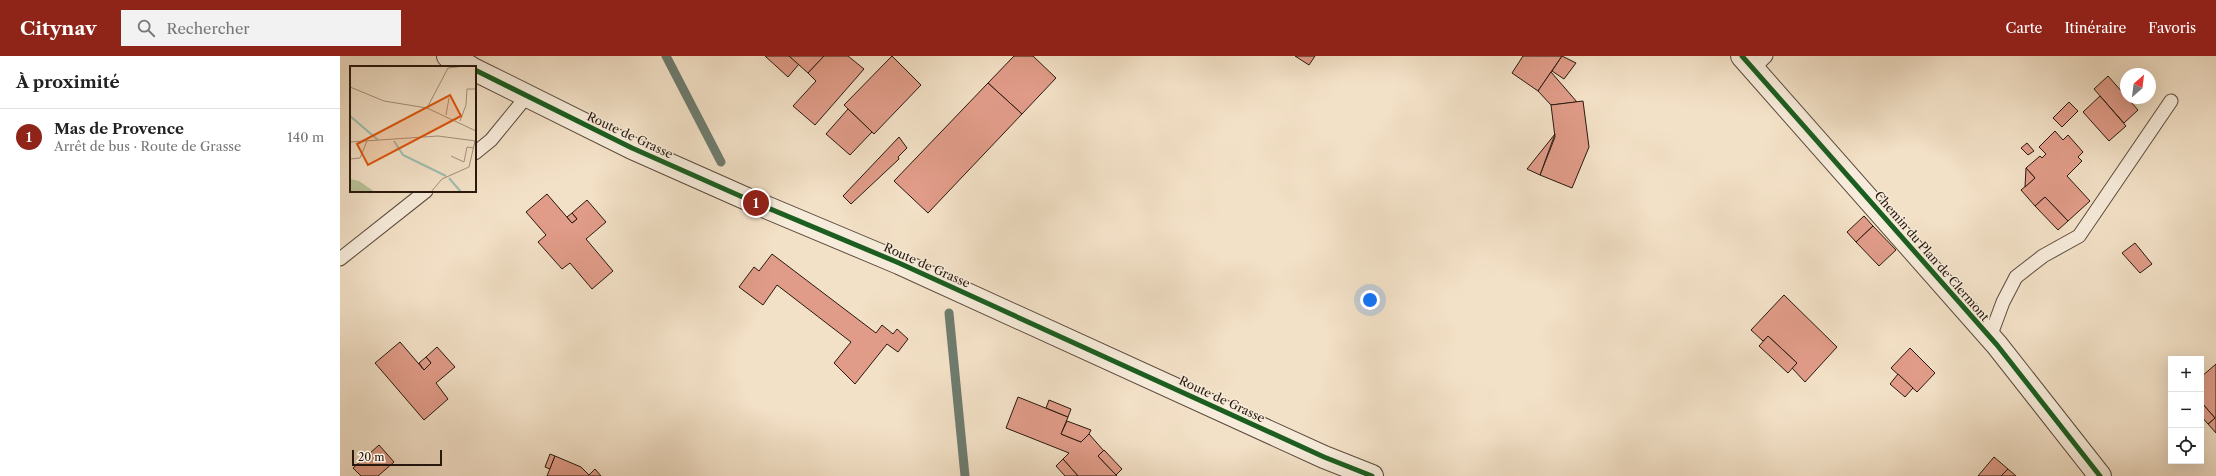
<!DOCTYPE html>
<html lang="fr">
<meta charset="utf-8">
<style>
body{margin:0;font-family:"Libre Caslon Text",serif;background:#f2f2f2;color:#222}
.controls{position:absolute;right:12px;bottom:12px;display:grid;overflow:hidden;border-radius:0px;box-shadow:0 4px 16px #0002}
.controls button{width:36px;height:36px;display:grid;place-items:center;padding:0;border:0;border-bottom:1px solid #e0e0e0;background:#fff;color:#222;font:20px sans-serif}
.compass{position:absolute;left:1780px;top:12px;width:36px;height:36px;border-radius:50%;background:#fff;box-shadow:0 4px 16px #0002;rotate:28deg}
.scale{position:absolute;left:12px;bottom:10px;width:90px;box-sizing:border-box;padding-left:4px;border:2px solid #28180d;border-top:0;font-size:11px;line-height:14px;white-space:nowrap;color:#28180d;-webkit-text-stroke:3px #f7ecdb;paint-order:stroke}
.you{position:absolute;left:1030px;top:244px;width:14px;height:14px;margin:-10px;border:3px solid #fff;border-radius:50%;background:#1a73e8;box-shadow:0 0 0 6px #1a73e833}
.badge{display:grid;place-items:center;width:26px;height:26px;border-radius:50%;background:#8f2418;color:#fff;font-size:13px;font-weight:700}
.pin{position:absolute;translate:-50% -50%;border:2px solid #fff;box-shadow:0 1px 4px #0006}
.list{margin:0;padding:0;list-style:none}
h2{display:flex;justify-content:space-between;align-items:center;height:52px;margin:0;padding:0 16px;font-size:17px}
h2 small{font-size:13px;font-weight:400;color:#767676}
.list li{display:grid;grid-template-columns:26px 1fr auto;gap:12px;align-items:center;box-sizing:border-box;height:56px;padding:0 16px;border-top:1px solid #e0e0e0}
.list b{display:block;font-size:15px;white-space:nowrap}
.list p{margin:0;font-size:13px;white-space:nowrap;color:#767676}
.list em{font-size:13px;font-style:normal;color:#767676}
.icon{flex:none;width:22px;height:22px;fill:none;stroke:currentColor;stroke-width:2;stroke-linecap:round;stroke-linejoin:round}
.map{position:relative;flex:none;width:1876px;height:420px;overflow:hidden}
header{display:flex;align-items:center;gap:24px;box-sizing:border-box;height:56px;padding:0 20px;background:#8f2418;color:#fff}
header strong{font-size:19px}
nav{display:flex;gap:22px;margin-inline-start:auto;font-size:14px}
.search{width:280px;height:36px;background:#f2f2f2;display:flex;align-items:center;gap:10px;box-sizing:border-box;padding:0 14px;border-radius:0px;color:#767676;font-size:15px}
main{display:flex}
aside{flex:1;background:#fff}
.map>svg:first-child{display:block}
</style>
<header>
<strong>Citynav</strong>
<div class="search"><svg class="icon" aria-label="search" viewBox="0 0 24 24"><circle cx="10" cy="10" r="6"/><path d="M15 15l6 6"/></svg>Rechercher</div>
<nav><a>Carte</a><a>Itinéraire</a><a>Favoris</a></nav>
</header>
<main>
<aside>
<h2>À proximité<small></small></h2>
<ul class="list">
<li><span class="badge">1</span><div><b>Mas de Provence</b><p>Arrêt de bus · Route de Grasse</p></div><em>140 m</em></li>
</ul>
</aside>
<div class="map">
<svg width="1876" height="420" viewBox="0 0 1876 420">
<rect width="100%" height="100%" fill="#f3e1c7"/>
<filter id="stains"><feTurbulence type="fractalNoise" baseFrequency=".005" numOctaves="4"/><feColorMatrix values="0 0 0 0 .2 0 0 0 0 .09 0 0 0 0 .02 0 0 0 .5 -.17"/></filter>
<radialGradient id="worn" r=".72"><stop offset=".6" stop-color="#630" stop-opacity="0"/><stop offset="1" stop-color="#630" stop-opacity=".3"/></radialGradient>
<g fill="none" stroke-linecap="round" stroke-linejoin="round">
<g stroke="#6e7c6f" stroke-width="9">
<path d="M326 0 381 106"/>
<path d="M609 257 625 420"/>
</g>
</g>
<g fill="#e19c89" stroke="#28180d">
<path d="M425 0H449L459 8 448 21Z"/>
<path d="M449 0H484L468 17Z"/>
<path d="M484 0H508L524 13 475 69 453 50 476 25 468 17Z"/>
<path d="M552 0 581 29 534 78 504 49Z"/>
<path d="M674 0H693L716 22 682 58 648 27Z"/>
<path d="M955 0H975L969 9Z"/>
<path d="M1183 0H1222L1198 35 1172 17Z"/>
<path d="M1222 0 1236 7 1224 23 1212 15Z"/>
<path d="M1211 16 1237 46 1211 49 1198 35Z"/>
<path d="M1768 20 1798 54 1784 67 1754 33Z"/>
<path d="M648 27 682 58 588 157 554 125Z"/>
<path d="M1760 40 1786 70 1769 85 1743 56Z"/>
<path d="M1243 45 1249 91 1232 132 1200 119 1215 81 1211 49Z"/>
<path d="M1729 46 1738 55 1722 71 1713 62Z"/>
<path d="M508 53 532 76 510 99 486 78Z"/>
<path d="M1715 75 1723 84 1728 79 1743 96 1738 101 1742 105 1727 120 1750 145 1728 165 1705 141 1695 150 1681 134 1695 122 1686 112 1700 100 1702 102 1706 98 1699 91Z"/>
<path d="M1215 78 1200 119 1187 113Z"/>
<path d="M559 81 567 92 558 101 559 103 511 148 503 140Z"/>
<path d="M1687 87 1694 95 1688 99 1681 92Z"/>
<path d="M1686 112 1695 122 1685 131Z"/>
<path d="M207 138 232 167 237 163 232 157 247 144 266 166 246 183 273 215 252 233 230 207 222 213 198 186 206 179 186 156Z"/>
<path d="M1705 141 1728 165 1718 174 1695 150Z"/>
<path d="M232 157 237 163 232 167 227 161Z"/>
<path d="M1524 160 1533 170 1516 186 1507 176Z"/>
<path d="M1533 170 1556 194 1539 210 1516 186Z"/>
<path d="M1795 187 1812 208 1800 217 1782 197Z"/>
<path d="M432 198 536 277 542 269 553 278 557 273 568 283 558 296 547 288 515 328 494 307 511 286 437 229 423 249 399 231 414 211 419 215Z"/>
<path d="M1444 239 1497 291 1465 326 1452 312 1457 307 1428 280 1423 285 1411 274Z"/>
<path d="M1428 280 1457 307 1448 317 1419 290Z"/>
<path d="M60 286 84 314 91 307 86 301 97 291 115 311 96 327 108 343 84 364 35 307Z"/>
<path d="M1570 292 1595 317 1577 336 1551 312Z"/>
<path d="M86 301 91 307 84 314 79 307Z"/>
<path d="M1876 308V377L1868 368 1875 362 1861 346V321Z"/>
<path d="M1558 318 1573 332 1565 341 1550 328Z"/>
<path d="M678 341 728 361 721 378 741 386 749 378 764 395 758 400 777 420H738L723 403 729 397 666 372Z"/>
<path d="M709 344 731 353 728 361 706 352Z"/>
<path d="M1861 346 1875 362 1868 368 1861 360Z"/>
<path d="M727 365 751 374 749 378 741 386 721 378Z"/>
<path d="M39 389 54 406 38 420H21L13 412Z"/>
<path d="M764 394 782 413 776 419 758 400Z"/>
<path d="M210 398 215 400 210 413 205 411Z"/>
<path d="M215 400 241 411 249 419 255 413 261 420H207Z"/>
<path d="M1654 401 1668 413 1661 420H1638Z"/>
<path d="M723 403 738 420H725L716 410Z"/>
<path d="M1668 413 1676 420H1661Z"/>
</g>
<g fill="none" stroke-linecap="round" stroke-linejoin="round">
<defs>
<g id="service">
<path d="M1414 12 1426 0"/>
<path d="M135 97 151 84 187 40"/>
<path d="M0 203 86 135"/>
<path d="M1650 281 1663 246 1676 221 1703 200 1739 180 1831 45"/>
</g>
<path id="minor" d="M1402 0 1657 289 1760 420"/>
<g id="tertiary">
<path d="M108 0 130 11"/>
<path d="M135 14 292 92 416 147 559 207 984 401 1032 420"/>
</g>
</defs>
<use href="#service" stroke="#5b4a3c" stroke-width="15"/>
<use href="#minor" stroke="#5b4a3c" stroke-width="24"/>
<use href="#tertiary" stroke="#5b4a3c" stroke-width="24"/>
<use href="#service" stroke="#f7ecdb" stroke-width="13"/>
<use href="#minor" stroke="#f7ecdb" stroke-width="22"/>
<use href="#tertiary" stroke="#f7ecdb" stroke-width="22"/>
<defs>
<g id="cycleway">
<path d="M1402 0 1657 289 1760 420"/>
<path d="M135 14 292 92 416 147 559 207 984 401 1032 420"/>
</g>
</defs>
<use href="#cycleway" stroke="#f7ecdb" stroke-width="8"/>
<use href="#cycleway" stroke="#1b5e20" stroke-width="5"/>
</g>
<g text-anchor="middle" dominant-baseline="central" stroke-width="3" stroke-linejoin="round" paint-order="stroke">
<g font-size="12" fill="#28180d" stroke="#f7ecdb">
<text transform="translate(290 79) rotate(25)">Route de Grasse</text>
<text transform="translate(1592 200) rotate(49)">Chemin du Plan de Clermont</text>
<text transform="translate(587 209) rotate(24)">Route de Grasse</text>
<text transform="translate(882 343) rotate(25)">Route de Grasse</text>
</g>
</g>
<g transform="translate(10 10)">
<rect width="126" height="126" fill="#f3e1c7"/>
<path d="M0 113 9 115 25 126H0Z" fill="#b8c398"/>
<path fill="none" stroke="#9cbeb1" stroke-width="2" d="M0 50 28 74M44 75 53 89 96 110M99 112 111 126"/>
<path fill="none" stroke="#a2917d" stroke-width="1" d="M0 21 34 35 77 42 126 65M77 42 98 2 115 0M96 49 99 32M110 55 116 39 117 23H126M0 76 88 70 126 75M101 90 114 96 117 81 123 82M0 93 10 92 17 75M81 126 92 113 119 101 125 75"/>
<path fill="#de560c" fill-opacity="0.15" stroke="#de560c" stroke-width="2" d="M100 29 111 50 18 99 7 78Z"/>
<rect width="126" height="126" fill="none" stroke="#28180d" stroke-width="2"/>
</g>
<rect width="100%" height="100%" filter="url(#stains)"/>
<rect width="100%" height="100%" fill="url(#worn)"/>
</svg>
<div class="controls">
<button>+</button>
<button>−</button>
<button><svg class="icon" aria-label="locate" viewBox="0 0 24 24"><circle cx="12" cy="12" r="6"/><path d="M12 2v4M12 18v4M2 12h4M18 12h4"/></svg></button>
</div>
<svg class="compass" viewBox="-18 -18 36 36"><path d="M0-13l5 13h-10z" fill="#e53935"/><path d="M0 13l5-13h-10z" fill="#767676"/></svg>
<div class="scale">20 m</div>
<div class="you"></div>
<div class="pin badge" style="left:416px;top:147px">1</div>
</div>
</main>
